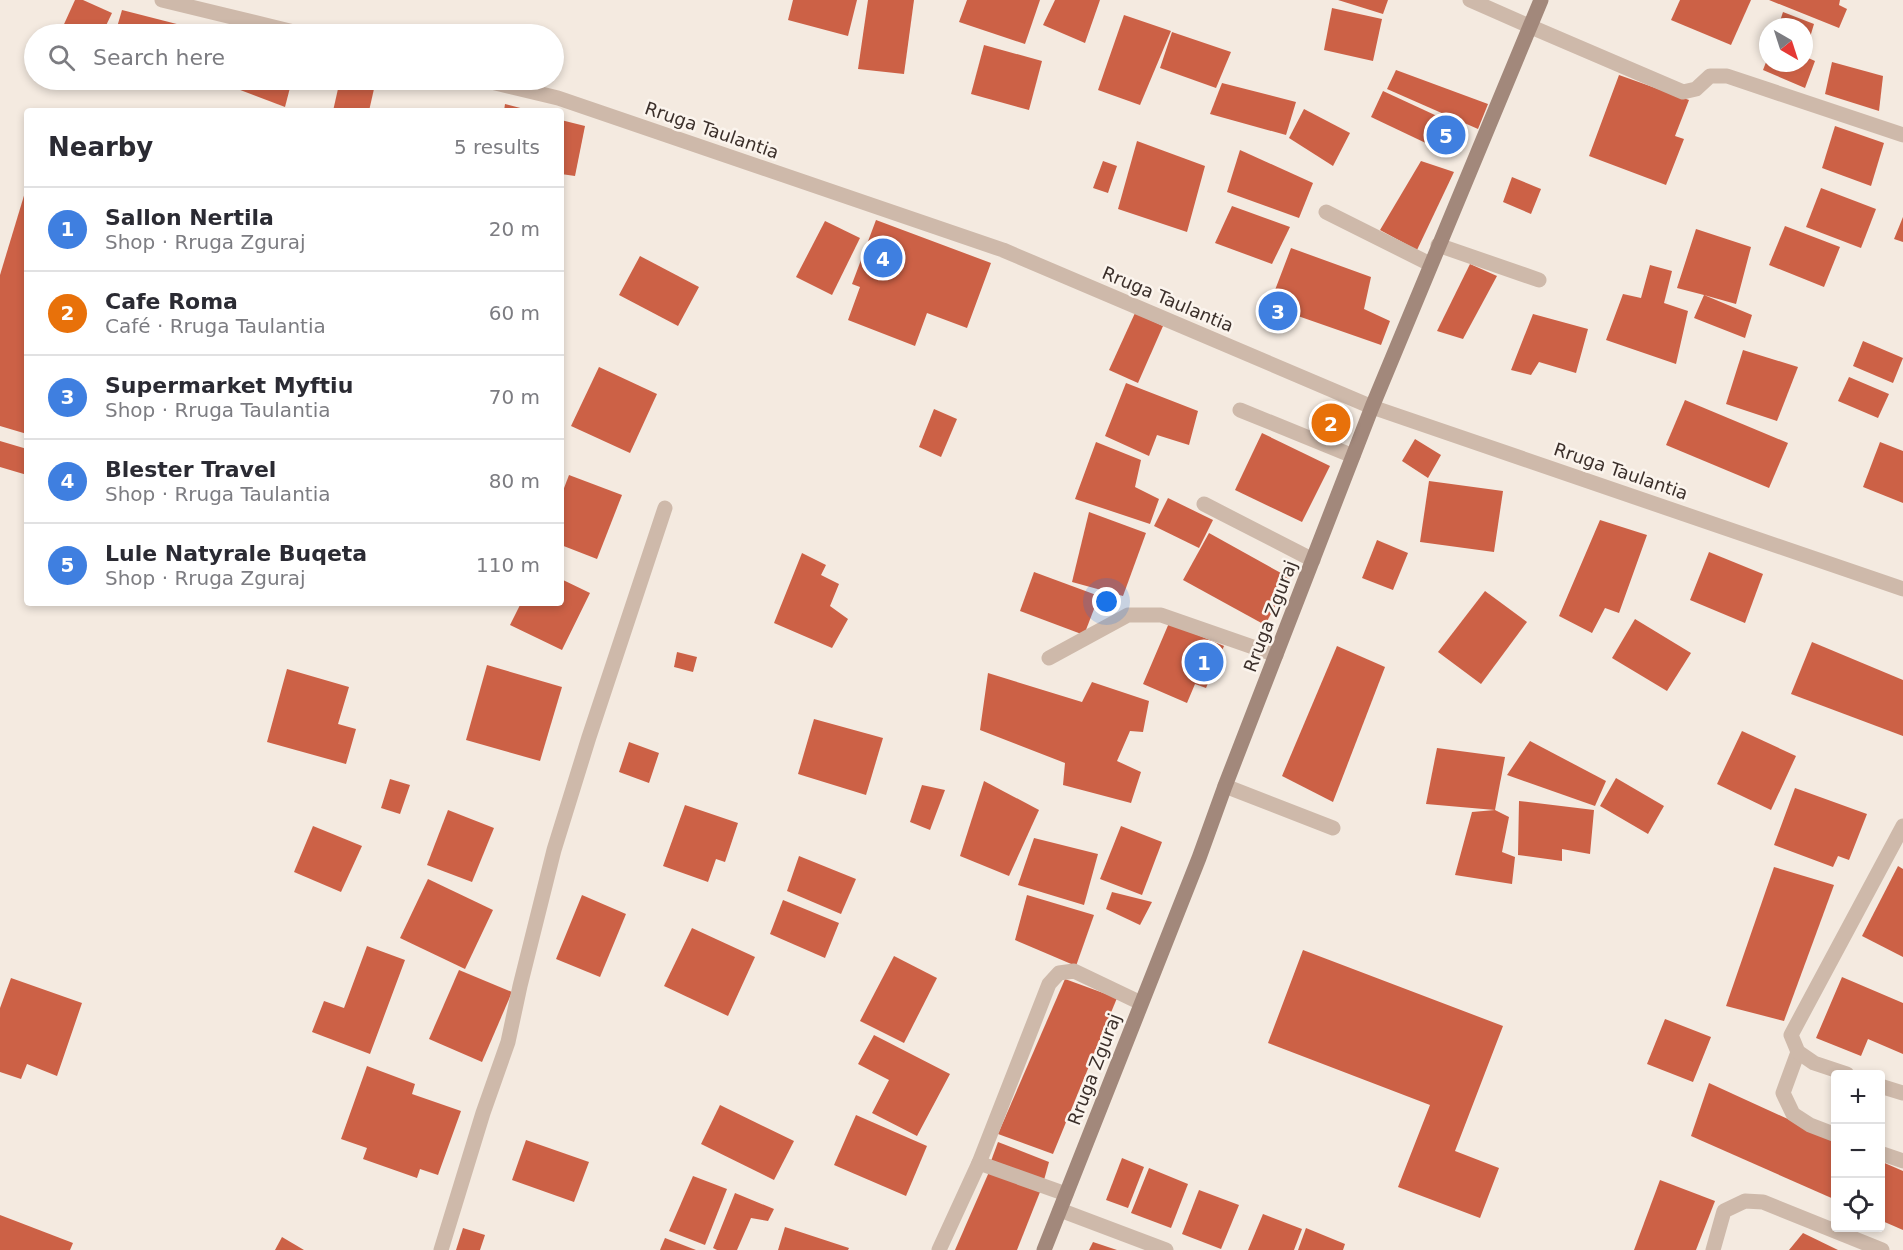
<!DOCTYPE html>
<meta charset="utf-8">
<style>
body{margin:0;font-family:"DejaVu Sans",sans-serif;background:#f2f2f3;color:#2b2b33}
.controls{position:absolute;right:18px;bottom:18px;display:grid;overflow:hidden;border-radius:6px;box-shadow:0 3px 9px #0003}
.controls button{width:54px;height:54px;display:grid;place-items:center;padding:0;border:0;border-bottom:2px solid #e1e1e2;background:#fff;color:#2b2b33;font:30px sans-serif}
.compass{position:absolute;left:1759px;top:18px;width:54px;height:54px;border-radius:50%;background:#fff;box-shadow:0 3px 9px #0003;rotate:141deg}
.you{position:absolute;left:1107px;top:602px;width:21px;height:21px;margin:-15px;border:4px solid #fff;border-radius:50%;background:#1a73e8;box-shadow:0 0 0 9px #1a73e833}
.badge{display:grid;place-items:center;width:39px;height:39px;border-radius:50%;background:#7c3aed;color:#fff;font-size:20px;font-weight:700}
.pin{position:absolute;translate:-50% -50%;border:3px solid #fff;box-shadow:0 2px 6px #0006}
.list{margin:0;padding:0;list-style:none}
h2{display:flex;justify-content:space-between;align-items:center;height:78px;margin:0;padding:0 24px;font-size:26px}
h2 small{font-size:20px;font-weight:400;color:#7c7c81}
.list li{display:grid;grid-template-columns:39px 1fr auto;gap:18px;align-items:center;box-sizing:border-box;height:84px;padding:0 24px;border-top:2px solid #e1e1e2}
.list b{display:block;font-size:22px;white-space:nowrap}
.list p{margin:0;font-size:20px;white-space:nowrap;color:#7c7c81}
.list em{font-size:20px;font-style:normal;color:#7c7c81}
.icon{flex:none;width:33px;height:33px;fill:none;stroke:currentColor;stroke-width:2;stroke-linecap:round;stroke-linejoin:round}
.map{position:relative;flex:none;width:1903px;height:1250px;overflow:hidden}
.search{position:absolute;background:#fff;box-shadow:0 3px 9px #0003;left:24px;top:24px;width:540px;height:66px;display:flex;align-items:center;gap:15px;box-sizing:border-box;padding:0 21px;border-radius:33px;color:#7c7c81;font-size:22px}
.panel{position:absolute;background:#fff;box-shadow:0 3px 9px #0003;left:24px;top:108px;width:540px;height:498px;border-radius:6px}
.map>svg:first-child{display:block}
</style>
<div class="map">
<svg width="1903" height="1250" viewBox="0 0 1903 1250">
<rect width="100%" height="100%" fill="#f4eae0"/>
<g fill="#cc6146">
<path d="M75 0H83L112 13 102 34 60 33Z"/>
<path d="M793 0H857L848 36 788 20Z"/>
<path d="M868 0H914L904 74 858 69Z"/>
<path d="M967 0H1040L1025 44 959 22Z"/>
<path d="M1055 0H1100L1085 43 1043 25Z"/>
<path d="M1338 0H1388L1383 14Z"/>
<path d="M1680 0H1751L1731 45 1671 20Z"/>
<path d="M1769 0H1840L1839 5 1847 9 1839 28Z"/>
<path d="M1332 8 1382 19 1373 61 1324 50Z"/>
<path d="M122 10 208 32 207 34H115Z"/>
<path d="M1783 12 1814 24 1805 54 1804 27H1778Z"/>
<path d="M1124 15 1171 31 1140 105 1098 90Z"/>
<path d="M1172 32 1231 52 1216 88 1160 68Z"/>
<path d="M984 45 1042 61 1029 110 971 94Z"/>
<path d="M1804 56 1815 61 1805 88 1763 70 1768 57V63H1804Z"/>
<path d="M1832 62 1883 76 1879 111 1825 94Z"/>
<path d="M1396 70 1488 104 1478 129 1387 89Z"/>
<path d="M1619 75 1689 100 1675 136 1684 139 1666 185 1589 156Z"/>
<path d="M214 80H292L285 107Z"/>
<path d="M340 80H376L369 111H333Z"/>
<path d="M1222 83 1296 102 1286 135 1210 114Z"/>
<path d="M1383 91 1463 128 1451 155 1371 117Z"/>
<path d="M505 104 528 110V111H504Z"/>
<path d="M1304 109 1350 133 1333 166 1289 138Z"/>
<path d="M561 120 585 126 575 176 561 174Z"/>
<path d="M1835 126 1884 143 1871 186 1822 168Z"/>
<path d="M1137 141 1205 166 1187 232 1118 209Z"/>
<path d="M1240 150 1313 183 1299 218 1227 192Z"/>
<path d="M1103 161 1117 166 1108 193 1093 188Z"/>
<path d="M1421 161 1454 172 1417 250 1380 230Z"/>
<path d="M1512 177 1541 189 1531 214 1503 202Z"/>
<path d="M1821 188 1876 209 1861 248 1806 227Z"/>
<path d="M26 189H27V434L0 426V275Z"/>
<path d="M1232 206 1290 227 1272 264 1215 243Z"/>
<path d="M1903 217V242L1894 239Z"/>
<path d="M876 220 991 263 967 328 927 313 915 346 848 320 860 287 852 284Z"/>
<path d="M825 221 860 238 832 295 796 277Z"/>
<path d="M1785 226 1840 247 1824 287 1769 265Z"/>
<path d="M1696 229 1751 247 1736 304 1704 295 1752 315 1745 338 1694 318 1704 295 1677 288Z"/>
<path d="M1291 248 1371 277 1364 309 1390 321 1381 345 1269 306Z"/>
<path d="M640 256 699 287 678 326 619 295Z"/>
<path d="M1470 264 1497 276 1463 339 1437 331Z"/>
<path d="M1650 265 1672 271 1664 303 1688 311 1676 364 1606 340 1623 294 1641 298Z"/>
<path d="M1135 313 1163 326 1138 383 1109 370Z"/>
<path d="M1533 314 1588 329 1576 373 1539 362 1531 375 1511 370Z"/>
<path d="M1863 341 1903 358 1893 383 1853 366Z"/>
<path d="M1743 350 1798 367 1777 421 1726 404Z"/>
<path d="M599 367 657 394 630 453 571 426Z"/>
<path d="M1849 377 1889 394 1878 418 1838 401Z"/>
<path d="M1126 383 1198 411 1189 445 1157 435 1149 456 1105 436Z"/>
<path d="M1685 400 1788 443 1769 488 1666 445Z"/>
<path d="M934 409 957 419 941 457 919 447Z"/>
<path d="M1262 433 1330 466 1302 522 1235 490Z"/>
<path d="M1415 439 1441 455 1428 478 1402 461Z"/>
<path d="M0 441 27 449V475L0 467Z"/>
<path d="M1096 442 1141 460 1135 487 1159 499 1150 524 1075 499Z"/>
<path d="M1880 442 1903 451V503L1863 487Z"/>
<path d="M569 475 622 495 597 559 561 545V496Z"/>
<path d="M1429 481 1503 491 1494 552 1420 542Z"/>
<path d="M1168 498 1213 520 1199 548 1154 526Z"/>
<path d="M1089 512 1146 533 1123 596 1072 582Z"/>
<path d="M1600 520 1647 535 1619 613 1605 608 1592 633 1559 616Z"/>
<path d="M1209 533 1290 578 1265 625 1183 580Z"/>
<path d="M1377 540 1408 553 1393 590 1362 578Z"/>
<path d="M1709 552 1763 574 1745 623 1690 600Z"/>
<path d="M802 553 826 565 821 575 839 584 830 606 848 619 832 648 774 623Z"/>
<path d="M1034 572 1099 596 1084 635 1020 611Z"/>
<path d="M561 579 590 593 562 650 510 625 521 603H561Z"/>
<path d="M1485 591 1527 622 1481 684 1438 652Z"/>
<path d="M1635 619 1691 653 1667 691 1612 658Z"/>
<path d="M1169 623 1224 646 1206 688 1195 684 1187 703 1143 684Z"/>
<path d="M1812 642 1903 680V736L1791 694Z"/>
<path d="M1337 646 1385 667 1333 802 1282 776Z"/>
<path d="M677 652 697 657 693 672 674 667Z"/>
<path d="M487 665 562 687 540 761 466 740Z"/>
<path d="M287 669 349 687 338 724 356 729 346 764 267 742Z"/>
<path d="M988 673 1082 702 1092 682 1149 701 1143 732 1130 731 1117 761 1141 772 1131 803 1063 785 1065 763 980 730Z"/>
<path d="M814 719 883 738 866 795 798 774Z"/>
<path d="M1742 731 1796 756 1771 810 1717 784Z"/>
<path d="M1530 741 1606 781 1595 806 1507 775Z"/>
<path d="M629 742 659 753 649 783 619 772Z"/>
<path d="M1437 748 1505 757 1495 810 1426 804Z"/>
<path d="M1616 778 1664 806 1648 834 1600 806Z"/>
<path d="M390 779 410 785 400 814 381 808Z"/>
<path d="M984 781 1039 810 1009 876 960 856Z"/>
<path d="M922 785 945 790 930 830 910 822Z"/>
<path d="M1795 788 1867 814 1849 860 1838 856 1833 867 1774 845Z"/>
<path d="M1519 801 1594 810 1590 854 1562 849V861L1518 855Z"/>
<path d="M685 805 738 823 725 862 716 859 708 882 663 866Z"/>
<path d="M448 810 494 828 472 882 427 865Z"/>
<path d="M1495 810 1509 817 1502 852 1515 857 1512 884 1455 875 1472 812Z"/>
<path d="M313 826 362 846 341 892 294 872Z"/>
<path d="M1121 826 1162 842 1142 895 1100 879Z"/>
<path d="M1034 838 1098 854 1084 905 1018 885Z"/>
<path d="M799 856 856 879 841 914 787 891Z"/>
<path d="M1898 866 1903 869V957L1862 936Z"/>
<path d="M1774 867 1834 885 1784 1021 1726 1006Z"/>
<path d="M428 879 493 910 465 969 400 938Z"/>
<path d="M1112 892 1152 902 1140 925 1106 909Z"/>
<path d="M582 895 626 914 600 977 556 959Z"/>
<path d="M1027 895 1094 915 1076 966 1015 940Z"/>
<path d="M783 900 839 923 825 958 770 934Z"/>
<path d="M692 928 755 957 728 1016 664 986Z"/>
<path d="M367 946 405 960 370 1054 312 1032 324 1001 344 1008Z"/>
<path d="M1303 950 1503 1026 1455 1151 1499 1168 1480 1218 1398 1187 1430 1105 1268 1043Z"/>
<path d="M894 956 937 978 904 1043 860 1021Z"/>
<path d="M459 970 512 992 482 1062 429 1039Z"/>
<path d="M1842 977 1903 1003V1054L1868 1039 1861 1056 1816 1038Z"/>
<path d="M11 978 82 1003 57 1076 27 1064 21 1079 0 1072V1008Z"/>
<path d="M1065 979 1117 998 1053 1154 998 1134Z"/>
<path d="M1665 1019 1711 1037 1693 1082 1647 1064Z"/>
<path d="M874 1035 950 1074 917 1136 872 1113 889 1080 858 1064Z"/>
<path d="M367 1066 415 1084 412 1094 461 1111 438 1175 420 1169 417 1178 363 1159 367 1148 341 1139Z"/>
<path d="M1709 1083 1836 1141V1200L1691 1136Z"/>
<path d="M720 1105 794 1141 774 1180 701 1144Z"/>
<path d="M856 1115 927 1146 906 1196 834 1165Z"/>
<path d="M526 1140 589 1162 574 1202 512 1180Z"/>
<path d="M998 1142 1049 1162 1044 1180 991 1161Z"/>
<path d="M1122 1158 1144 1167 1128 1208 1106 1200Z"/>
<path d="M1880 1161 1903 1171V1230L1880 1220Z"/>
<path d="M1149 1168 1188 1184 1171 1228 1131 1213Z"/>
<path d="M989 1172 1040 1192 1017 1250H955Z"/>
<path d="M693 1176 727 1189 705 1245 669 1231Z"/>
<path d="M1660 1180 1715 1201 1696 1250H1634Z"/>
<path d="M1199 1190 1239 1205 1221 1249 1182 1234Z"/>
<path d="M735 1193 774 1209 768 1221 751 1218 737 1250H717L713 1248Z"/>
<path d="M1263 1214 1302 1229 1294 1250H1248Z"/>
<path d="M0 1215 73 1243 70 1250H0Z"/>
<path d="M785 1227 849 1248 848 1250H778Z"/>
<path d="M463 1228 485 1235 480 1250H456Z"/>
<path d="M1306 1228 1345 1244 1343 1250H1298Z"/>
<path d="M1803 1233 1838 1250H1789Z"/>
<path d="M282 1237 304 1250H275Z"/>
<path d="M665 1238 696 1250H660Z"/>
<path d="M1093 1242 1117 1250H1089Z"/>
</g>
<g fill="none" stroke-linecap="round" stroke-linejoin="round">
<g stroke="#ceb9aa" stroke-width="15">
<path d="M1470 0 1529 26"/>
<path d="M1326 212 1430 264"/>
<path d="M1438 245 1539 280"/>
<path d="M1240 410 1353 456"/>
<path d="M1204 504 1313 560"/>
<path d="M1049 658 1128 615H1161L1276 655"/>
<path d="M1225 786 1333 828"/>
<path d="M1798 1052 1783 1093 1793 1114 1810 1125 1836 1135"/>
<path d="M1880 1153 1903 1161"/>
<path d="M979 1163 1066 1194"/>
<path d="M939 1250 979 1163 1049 984 1059 973 1074 971 1141 1003"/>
<path d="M1713 1250 1724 1211 1745 1201 1763 1202 1882 1250"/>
</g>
<g stroke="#ceb9aa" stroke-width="15">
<path d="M1529 26 1683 92 1696 89 1710 76H1727L1903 135"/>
<path d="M1847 1074 1814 1063 1798 1052 1791 1035 1903 826"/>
<path d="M1880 1086 1903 1093"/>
<path d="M1060 1210 1166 1250"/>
<path d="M441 1250 483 1113 508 1042 520 986 554 850 589 737 665 508"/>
</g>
<g stroke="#ceb9aa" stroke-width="15">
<path d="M162 0 302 34"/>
<path d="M483 80 558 98 1003 250 1372 407 1903 589"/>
</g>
<path stroke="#a2887b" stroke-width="15" d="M1044 1250 1199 858 1225 786 1372 407 1541 0"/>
</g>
<g text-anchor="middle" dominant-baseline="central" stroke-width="5" stroke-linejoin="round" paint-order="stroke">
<g font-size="18" fill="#3b2f2a" stroke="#fbf4ed">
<text transform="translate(712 130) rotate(19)">Rruga Taulantia</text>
<text transform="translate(1168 299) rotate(23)">Rruga Taulantia</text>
<text transform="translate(1621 471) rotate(19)">Rruga Taulantia</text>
<text transform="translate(1270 616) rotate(-69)">Rruga Zguraj</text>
<text transform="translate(1094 1069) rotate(-69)">Rruga Zguraj</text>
</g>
</g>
</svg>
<div class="controls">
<button>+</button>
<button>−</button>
<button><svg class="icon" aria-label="locate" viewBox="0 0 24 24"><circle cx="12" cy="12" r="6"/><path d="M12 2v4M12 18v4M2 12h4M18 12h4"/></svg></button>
</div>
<svg class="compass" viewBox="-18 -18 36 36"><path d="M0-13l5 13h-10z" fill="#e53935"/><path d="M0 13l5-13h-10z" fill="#7c7c81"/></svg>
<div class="you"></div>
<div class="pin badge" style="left:1204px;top:662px;background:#3f7fe0">1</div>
<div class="pin badge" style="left:1331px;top:423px;background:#e8710a">2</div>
<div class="pin badge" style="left:1278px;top:311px;background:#3f7fe0">3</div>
<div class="pin badge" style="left:883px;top:258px;background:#3f7fe0">4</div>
<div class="pin badge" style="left:1446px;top:135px;background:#3f7fe0">5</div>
<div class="search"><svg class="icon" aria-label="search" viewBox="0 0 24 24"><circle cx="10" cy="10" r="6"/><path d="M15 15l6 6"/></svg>Search here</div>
<section class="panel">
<h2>Nearby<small>5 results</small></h2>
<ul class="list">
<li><span class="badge" style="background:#3f7fe0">1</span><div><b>Sallon Nertila</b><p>Shop · Rruga Zguraj</p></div><em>20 m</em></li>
<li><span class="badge" style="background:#e8710a">2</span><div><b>Cafe Roma</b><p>Café · Rruga Taulantia</p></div><em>60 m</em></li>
<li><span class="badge" style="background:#3f7fe0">3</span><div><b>Supermarket Myftiu</b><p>Shop · Rruga Taulantia</p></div><em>70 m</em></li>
<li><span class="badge" style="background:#3f7fe0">4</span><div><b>Blester Travel</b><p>Shop · Rruga Taulantia</p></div><em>80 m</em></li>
<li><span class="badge" style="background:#3f7fe0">5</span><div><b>Lule Natyrale Buqeta</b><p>Shop · Rruga Zguraj</p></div><em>110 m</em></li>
</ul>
</section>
</div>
